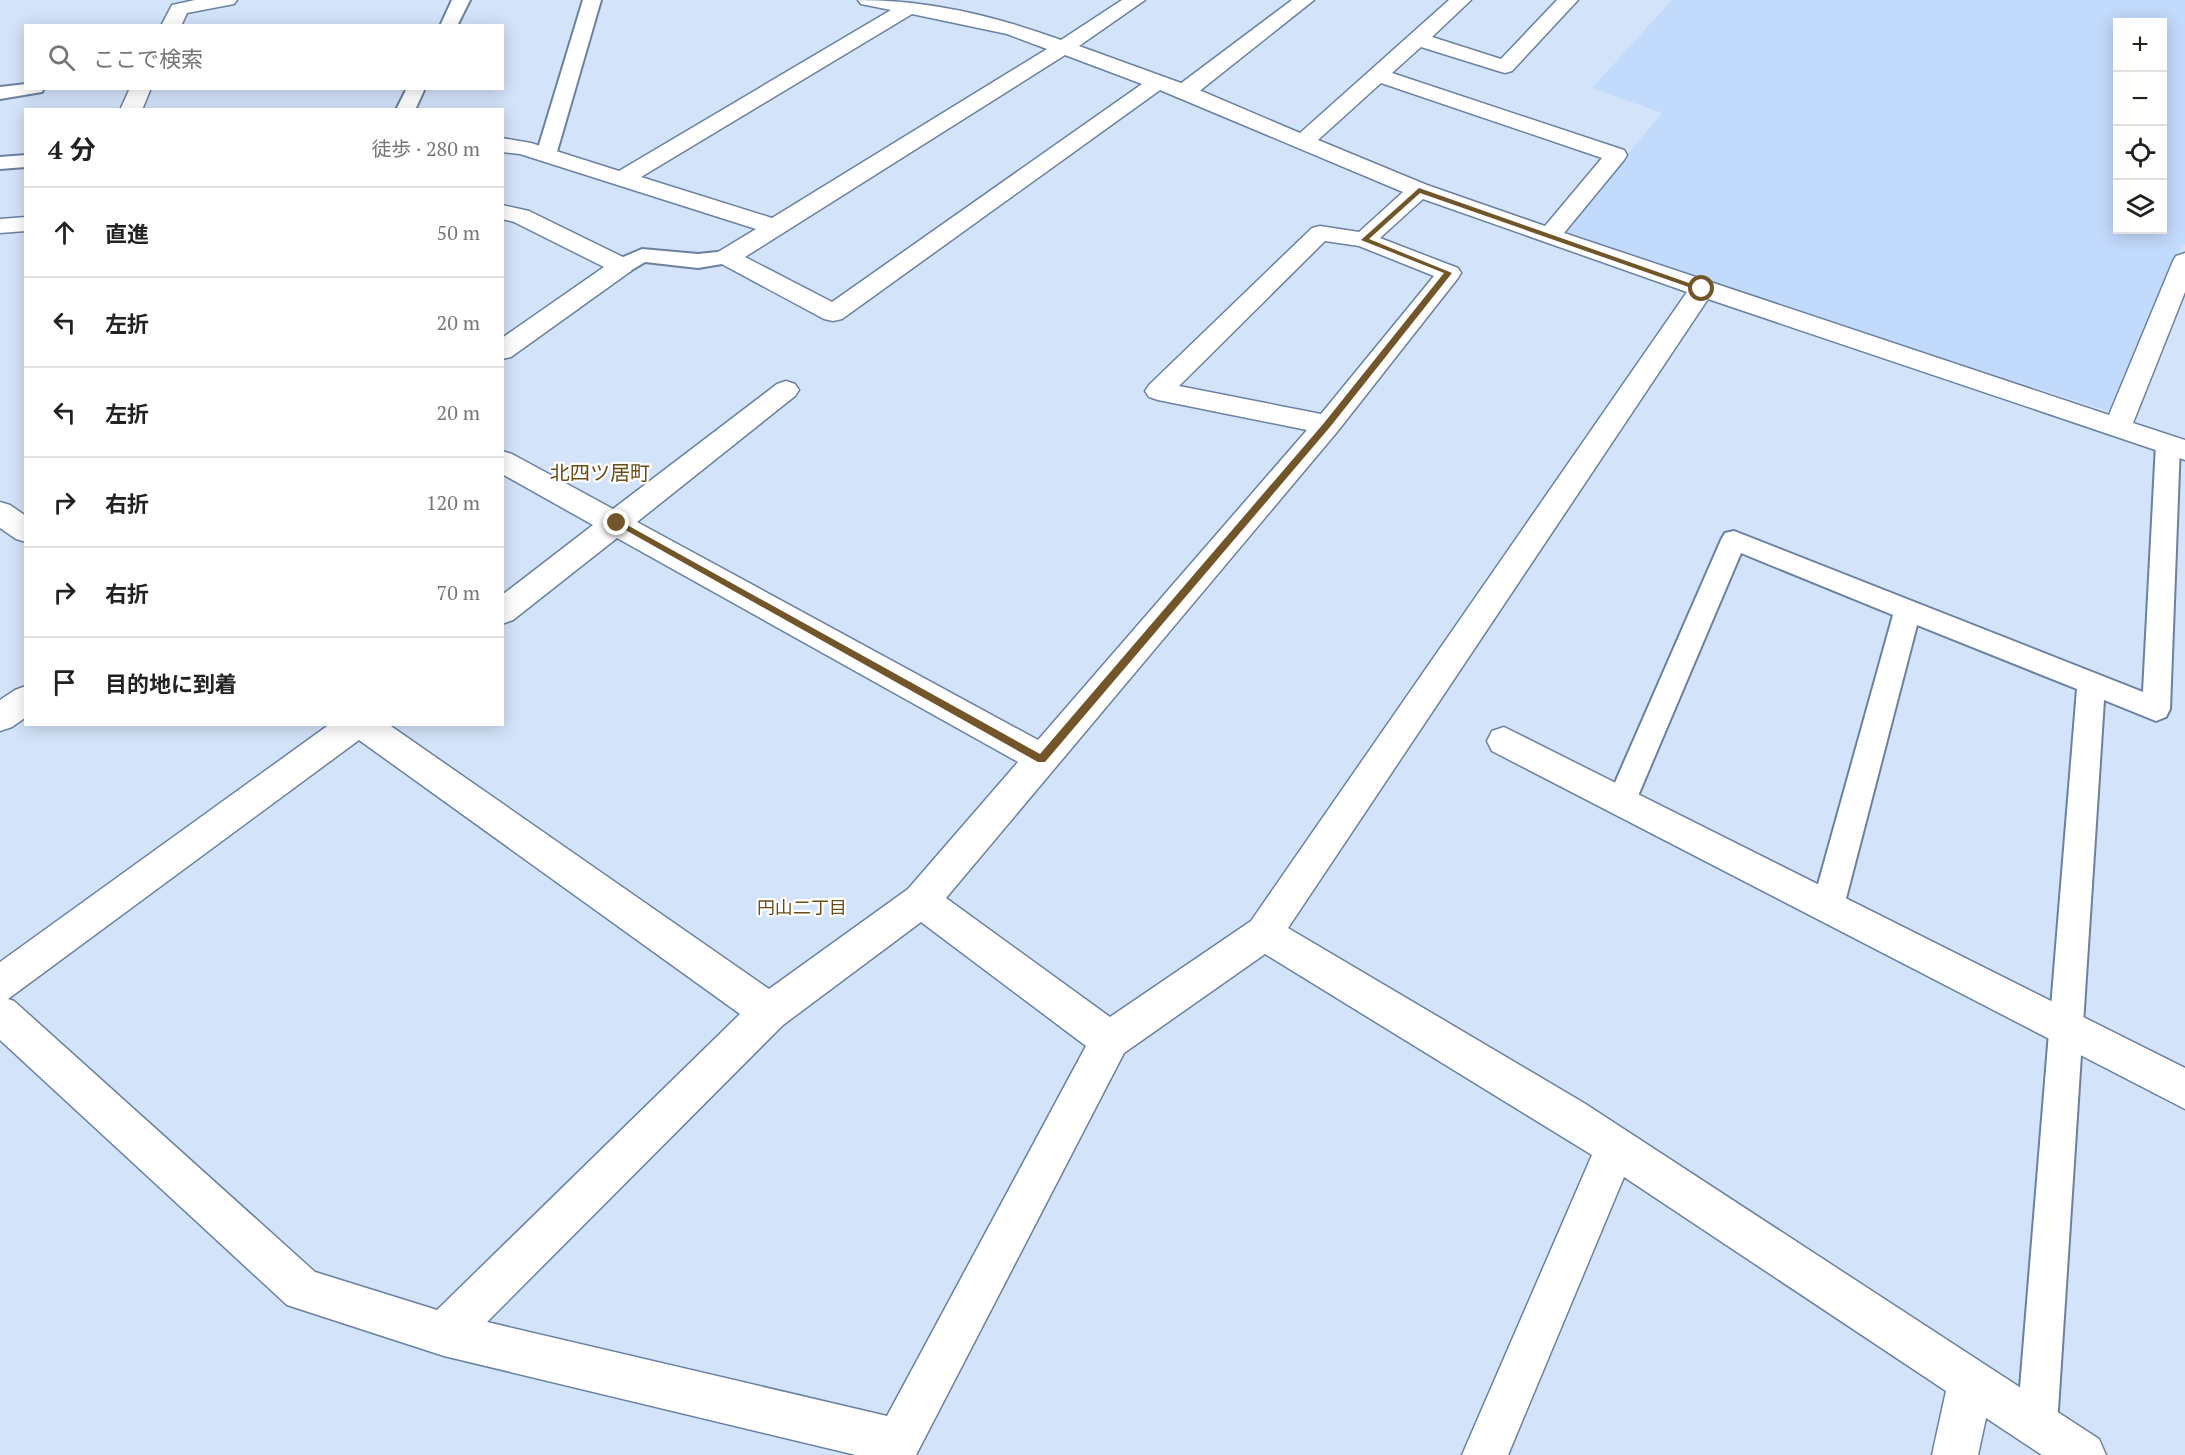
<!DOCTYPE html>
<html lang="ja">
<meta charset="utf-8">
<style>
body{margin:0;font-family:"PT Serif","Noto Sans JP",serif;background:#f2f2f2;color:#222}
.controls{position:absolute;right:18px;top:18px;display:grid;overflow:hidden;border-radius:0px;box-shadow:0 3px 15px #0003}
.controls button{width:54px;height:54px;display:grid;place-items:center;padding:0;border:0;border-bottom:2px solid #e0e0e0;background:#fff;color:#222;font:30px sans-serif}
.stop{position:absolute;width:18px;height:18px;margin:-14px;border:4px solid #725629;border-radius:50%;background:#fff}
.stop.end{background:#725629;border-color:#fff;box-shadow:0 2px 6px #0008}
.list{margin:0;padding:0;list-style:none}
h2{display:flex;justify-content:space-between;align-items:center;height:78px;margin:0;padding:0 24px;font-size:26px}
h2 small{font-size:20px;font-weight:400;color:#767676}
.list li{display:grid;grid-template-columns:39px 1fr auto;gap:18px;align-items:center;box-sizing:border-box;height:90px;padding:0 24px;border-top:2px solid #e0e0e0}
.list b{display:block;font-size:22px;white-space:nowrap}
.list em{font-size:20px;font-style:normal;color:#767676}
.icon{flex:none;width:33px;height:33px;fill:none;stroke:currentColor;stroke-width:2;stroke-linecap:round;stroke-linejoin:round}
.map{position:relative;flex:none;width:2185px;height:1455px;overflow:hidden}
.search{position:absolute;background:#fff;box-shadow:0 3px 15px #0003;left:24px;top:24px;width:480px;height:66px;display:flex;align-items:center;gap:15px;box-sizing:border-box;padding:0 21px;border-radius:0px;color:#767676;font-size:22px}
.panel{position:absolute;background:#fff;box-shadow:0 3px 15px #0003;left:24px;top:108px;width:480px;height:618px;border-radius:0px}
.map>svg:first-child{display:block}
</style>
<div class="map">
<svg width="2185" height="1455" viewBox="0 0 2185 1455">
<rect width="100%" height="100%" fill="#d3e3f9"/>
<path fill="#c2dafc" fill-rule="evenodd" d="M1672 0H2185V244L2176 254 2117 406 2108 411 1561 234 1662 113 1592 88ZM2118 22H2162V230H2118Z"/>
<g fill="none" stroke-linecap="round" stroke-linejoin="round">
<defs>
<g id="service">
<path d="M452 0H470L457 26H440Z"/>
<path d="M583 0H601L556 155 553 159H539L536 155Z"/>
<path d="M26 84V88H44L42 92 0 99V87Z"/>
<path d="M407 88H425L415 110H396Z"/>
<path d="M26 155V167L0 169V157Z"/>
<path d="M642 249 698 254 727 251 734 252 738 257 734 262 698 268 645 262 630 271 622 273 614 271 611 266 614 261Z"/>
<path d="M2168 436 2176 438 2180 444 2170 709 2166 717 2156 721 2104 700 2057 1425 2051 1439 2037 1445 2023 1439 2017 1425 2077 689 1917 625 1844 906 1839 916 1828 920 1817 916 1812 906 1893 615 1741 553 1632 810 1622 814 1612 810 1607 801 1721 540 1725 533 1734 531 2143 692 2156 444 2160 438Z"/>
</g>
<g id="minor">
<path d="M195 0H237L234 4 187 13 181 26H161L172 5Z"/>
<path d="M858 0C929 0 995 16 1061 40L1122 0H1145L1079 46 1192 87 1300 133 1449 0H1471L1432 37 1501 59 1557 0H1578L1512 71 1505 73 1498 71 1421 47 1392 73 1624 150 1627 155 1624 160 1564 233 2109 415 2173 261 2176 256 2185 253V292L2133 423 2185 440V460L1708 299 1288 928 1584 1103 2099 1439 2106 1455H2042L1986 1418 1978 1455H1932L1946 1391 1624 1177 1508 1455H1462L1592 1155 1265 954 1124 1053 916 1455H856L444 1356 287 1305 0 1040V962L330 724H388L769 989 908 889 1018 762 617 538 513 620 502 624V595L593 525 502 474V451L512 454 613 509 777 384 786 381 795 384 799 390 795 396 637 522 1038 740 1307 430 1158 400 1149 397 1145 391 1149 385 1312 228 1320 226 1359 232 1403 192 1160 90 842 319 833 321 824 319 718 262 715 257 718 252 756 229 520 154 502 152V138L531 143 619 171 891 10 861 4ZM912 14 1007 34 1047 49 772 218 641 177ZM1065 55 1142 84 832 302 745 257ZM1381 83 1602 158 1545 226 1427 185 1318 140ZM1423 199 1687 292 1251 921 1110 1017 946 898 1337 432 1458 278 1461 273 1458 268 1380 238ZM1325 241 1359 246 1434 276 1321 414 1179 386ZM359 740 740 1014 437 1310 315 1272 14 1001 8 999ZM921 922 1086 1046 887 1416 487 1322 783 1025Z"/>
<path d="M130 88H151L142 110H120Z"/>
<path d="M502 205 529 211 631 261 634 266 631 271 511 357 502 359V338L604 267 514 222 502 219Z"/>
<path d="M26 217V231L0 233V219Z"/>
<path d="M0 502 10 505 26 516V542L16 539 0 528Z"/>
<path d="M26 686V717L12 727 0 731V700L15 690Z"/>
<path d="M1504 727 2185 1068V1109L1492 751 1487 741 1492 731Z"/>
</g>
<path id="tertiary" d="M1292 0H1314L1192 97 1184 98 1176 97 1173 92 1176 87Z"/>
</defs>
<use href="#service" stroke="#6a81a2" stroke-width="4"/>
<use href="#minor" stroke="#6a81a2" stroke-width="3"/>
<use href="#tertiary" stroke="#6a81a2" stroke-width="3"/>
<use href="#service" fill="#fff" fill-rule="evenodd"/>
<use href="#minor" fill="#fff" fill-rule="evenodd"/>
<use href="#tertiary" fill="#fff" fill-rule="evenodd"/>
</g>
<path fill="#725629" d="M1419 188 1706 289 1700 291 1420 193 1369 239 1452 273 1330 427 1045 762H1038L613 523 620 521 1040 754 1324 423 1444 273 1361 240Z"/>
<g text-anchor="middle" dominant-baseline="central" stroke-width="4.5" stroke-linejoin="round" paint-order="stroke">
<g font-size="18" fill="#6b4c17" stroke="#fff">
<text x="802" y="907">円山二丁目</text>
</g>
<g font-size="20" fill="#6b4c17" stroke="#fff">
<text x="600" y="472">北四ツ居町</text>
</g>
</g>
</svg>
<div class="controls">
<button>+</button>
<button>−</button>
<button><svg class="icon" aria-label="locate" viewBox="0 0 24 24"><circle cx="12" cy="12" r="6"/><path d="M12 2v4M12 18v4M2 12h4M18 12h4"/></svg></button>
<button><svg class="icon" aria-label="layers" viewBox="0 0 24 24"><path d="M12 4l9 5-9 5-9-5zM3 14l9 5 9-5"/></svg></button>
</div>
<div class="stop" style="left:1702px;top:289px"></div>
<div class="stop end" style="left:617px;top:523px"></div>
<div class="search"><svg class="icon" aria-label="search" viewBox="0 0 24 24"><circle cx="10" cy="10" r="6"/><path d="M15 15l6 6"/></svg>ここで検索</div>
<section class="panel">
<h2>4 分<small>徒歩 · 280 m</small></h2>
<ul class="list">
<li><svg class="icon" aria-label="ahead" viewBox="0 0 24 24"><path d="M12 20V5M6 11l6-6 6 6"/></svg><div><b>直進</b></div><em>50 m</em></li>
<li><svg class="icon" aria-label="left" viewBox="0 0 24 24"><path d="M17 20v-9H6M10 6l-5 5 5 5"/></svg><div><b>左折</b></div><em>20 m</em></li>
<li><svg class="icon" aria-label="left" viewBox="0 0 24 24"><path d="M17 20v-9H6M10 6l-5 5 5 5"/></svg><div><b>左折</b></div><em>20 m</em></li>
<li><svg class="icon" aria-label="right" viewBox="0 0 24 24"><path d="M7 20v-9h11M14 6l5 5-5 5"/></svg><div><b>右折</b></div><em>120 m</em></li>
<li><svg class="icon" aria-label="right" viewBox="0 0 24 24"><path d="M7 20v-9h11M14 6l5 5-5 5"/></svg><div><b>右折</b></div><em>70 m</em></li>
<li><svg class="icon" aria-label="arrive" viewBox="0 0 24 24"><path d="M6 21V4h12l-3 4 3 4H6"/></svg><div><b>目的地に到着</b></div></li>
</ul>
</section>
</div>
